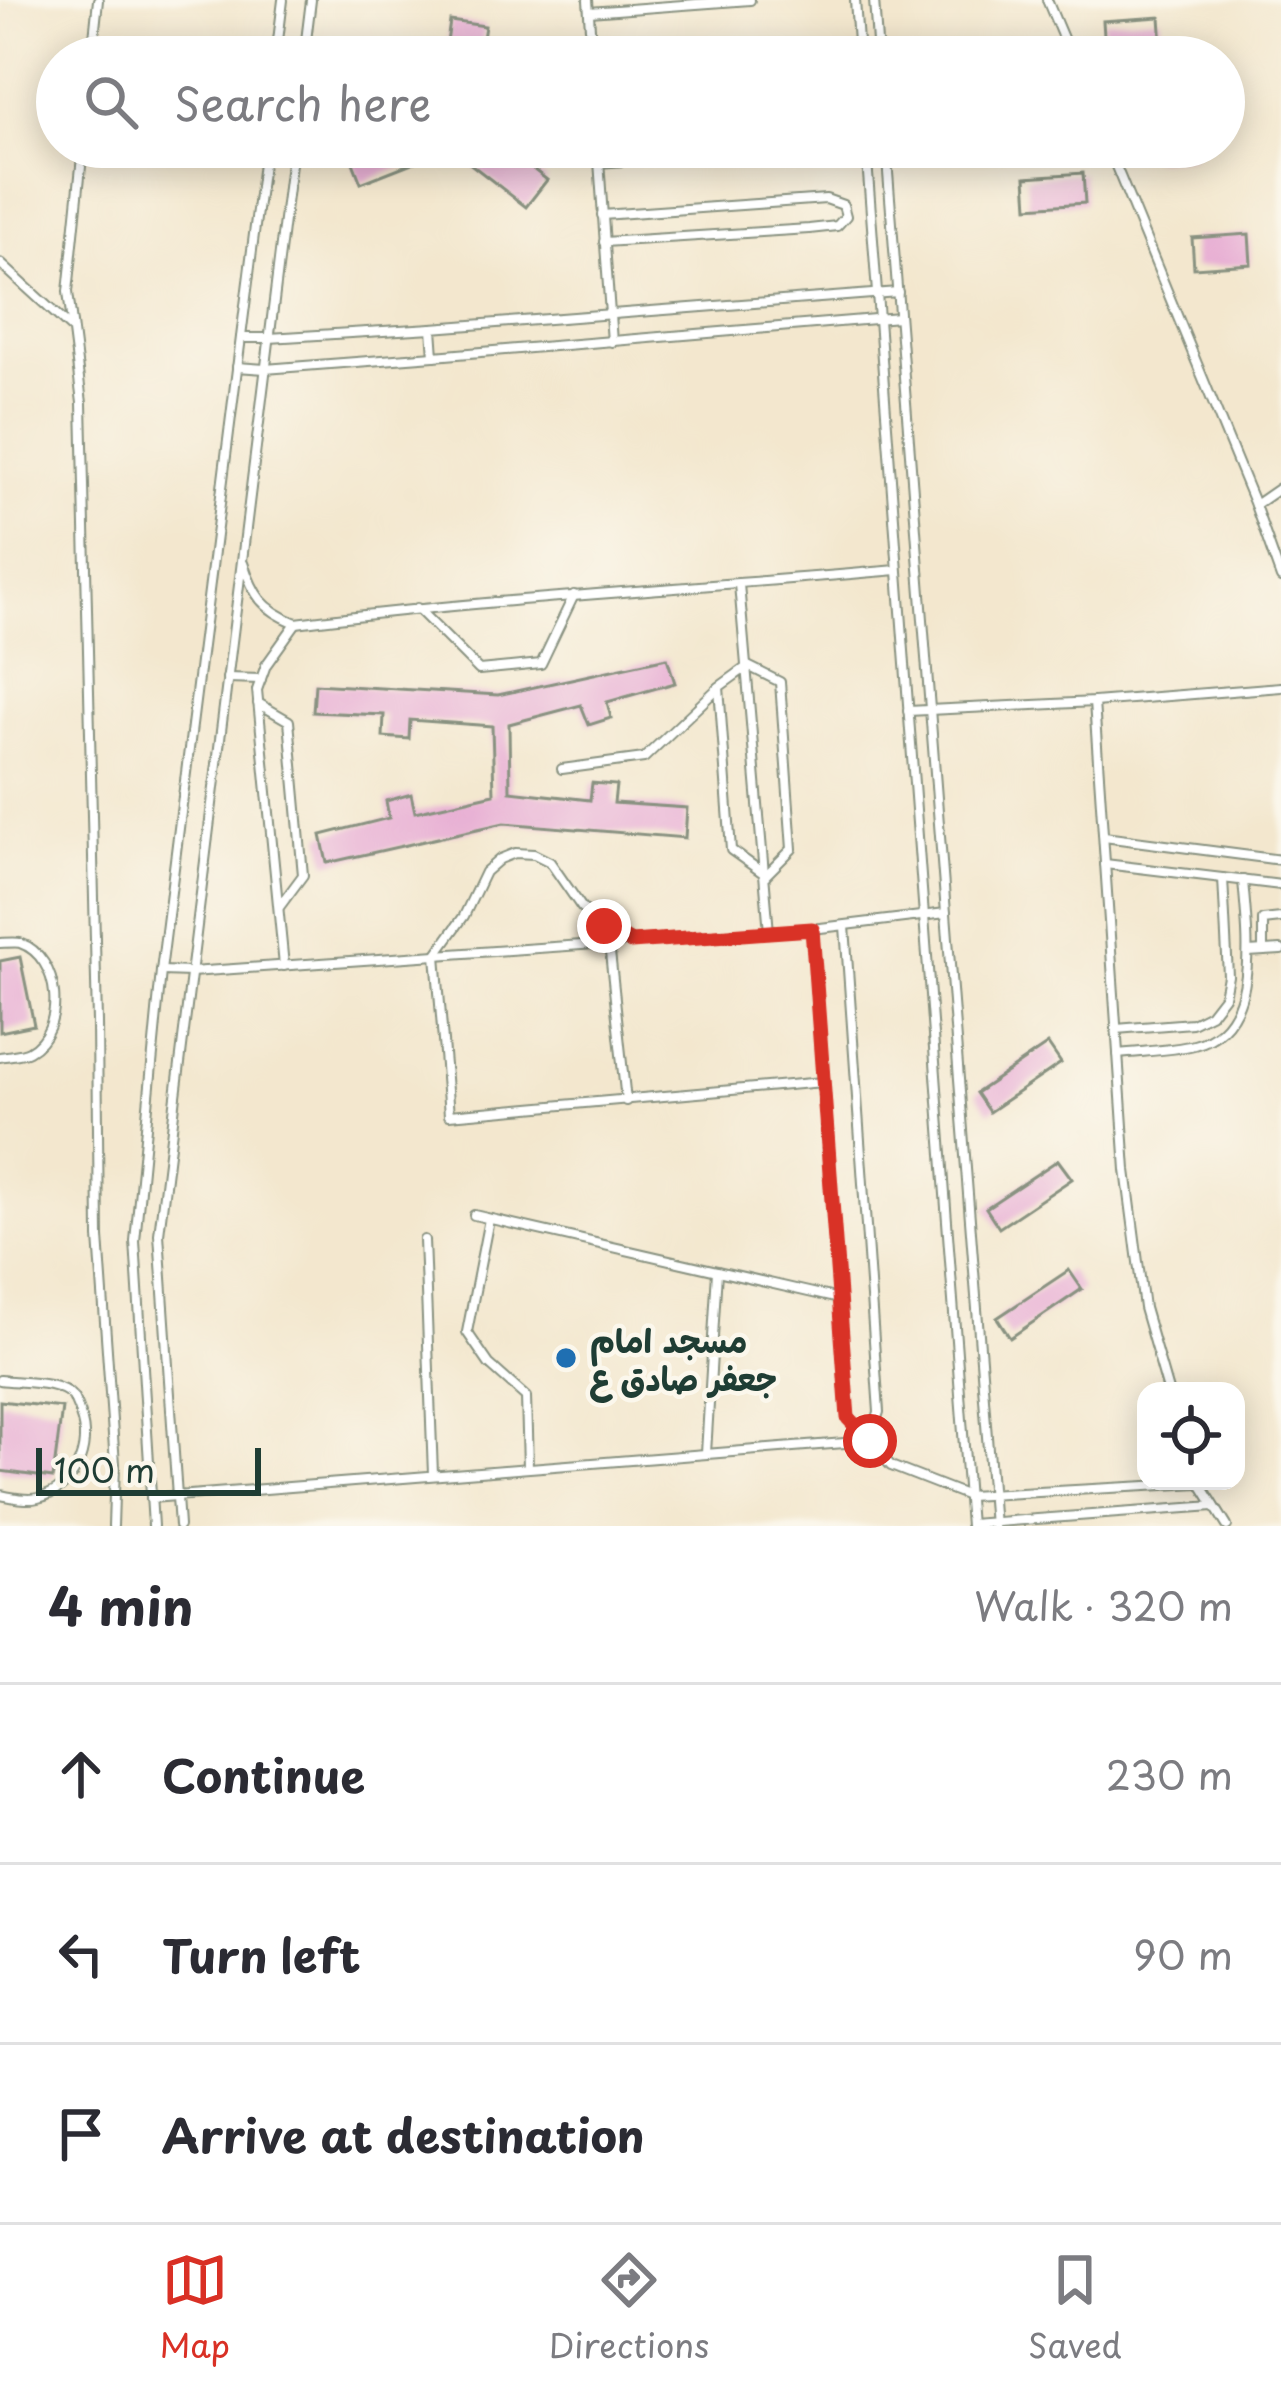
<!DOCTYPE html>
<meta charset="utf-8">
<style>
body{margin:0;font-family:"Playpen Sans","Playpen Sans Arabic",sans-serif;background:#f7f7f7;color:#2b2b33}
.controls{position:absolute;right:36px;bottom:36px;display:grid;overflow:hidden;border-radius:24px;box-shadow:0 6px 30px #0003}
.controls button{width:108px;height:108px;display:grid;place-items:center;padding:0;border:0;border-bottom:3px solid #e1e1e2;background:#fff;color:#2b2b33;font:60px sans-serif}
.scale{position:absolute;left:36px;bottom:30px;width:225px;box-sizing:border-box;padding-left:12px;border:6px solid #1f3d34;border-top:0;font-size:33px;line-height:42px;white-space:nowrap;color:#1f3d34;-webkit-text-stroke:9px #fbf7ec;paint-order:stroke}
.stop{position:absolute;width:36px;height:36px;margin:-27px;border:9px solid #d93025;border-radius:50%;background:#fff}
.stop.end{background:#d93025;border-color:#fff;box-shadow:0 3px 12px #0008}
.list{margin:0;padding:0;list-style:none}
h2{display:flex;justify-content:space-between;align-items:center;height:156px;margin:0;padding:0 48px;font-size:51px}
h2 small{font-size:39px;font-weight:400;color:#7c7c81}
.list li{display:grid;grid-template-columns:78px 1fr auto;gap:36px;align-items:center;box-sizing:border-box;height:180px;padding:0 48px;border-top:3px solid #e1e1e2}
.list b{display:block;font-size:45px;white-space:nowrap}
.list em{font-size:39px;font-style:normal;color:#7c7c81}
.icon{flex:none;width:66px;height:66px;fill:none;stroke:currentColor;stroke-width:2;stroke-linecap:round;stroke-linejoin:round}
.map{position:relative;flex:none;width:1281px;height:1526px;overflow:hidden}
.search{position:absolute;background:#fff;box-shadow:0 6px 30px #0003;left:36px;right:36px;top:36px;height:132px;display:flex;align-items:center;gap:30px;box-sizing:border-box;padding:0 42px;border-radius:66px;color:#7c7c81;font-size:45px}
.sheet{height:696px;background:#fff}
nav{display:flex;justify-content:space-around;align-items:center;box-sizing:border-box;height:168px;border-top:3px solid #e1e1e2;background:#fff;font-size:33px;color:#7c7c81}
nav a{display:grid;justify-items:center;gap:6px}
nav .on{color:#d93025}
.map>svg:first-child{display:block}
</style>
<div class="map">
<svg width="1281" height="1526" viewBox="0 0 1281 1526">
<rect width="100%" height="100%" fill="#fbf7ec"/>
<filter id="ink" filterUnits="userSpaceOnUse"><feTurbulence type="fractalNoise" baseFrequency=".00833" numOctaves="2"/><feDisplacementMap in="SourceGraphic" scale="24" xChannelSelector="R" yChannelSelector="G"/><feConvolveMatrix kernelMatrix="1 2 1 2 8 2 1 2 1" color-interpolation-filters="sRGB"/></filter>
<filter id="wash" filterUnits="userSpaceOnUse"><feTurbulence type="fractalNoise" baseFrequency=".004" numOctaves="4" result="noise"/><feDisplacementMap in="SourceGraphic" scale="48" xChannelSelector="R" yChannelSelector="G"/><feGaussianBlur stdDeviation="2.7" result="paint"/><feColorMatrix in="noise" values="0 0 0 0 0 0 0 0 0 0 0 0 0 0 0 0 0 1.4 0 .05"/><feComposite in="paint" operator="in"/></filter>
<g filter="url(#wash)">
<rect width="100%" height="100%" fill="#f3e7ce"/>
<g id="blocks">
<g fill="#e8b0d4">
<path d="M1160 17 1162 46 1105 50 1103 21Z"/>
<path d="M450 21 485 26 480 57H445Z"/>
<path d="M357 147H505L547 180 526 207 450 148 361 183 348 150Z"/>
<path d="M1151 147H1193V156L1152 159Z"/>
<path d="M1083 173 1085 203 1028 207 1026 177Z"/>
<path d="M1249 234 1251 264 1194 268 1192 238Z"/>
<path d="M667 658 675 683 607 702 611 718 589 725 581 705 509 724 510 791 590 800 592 783 616 785 614 803 687 808 685 838 504 823 327 863 321 835 389 818 386 801 411 794 415 812 494 794 492 726 410 720 409 739 383 737 384 715 313 712 315 684 498 695Z"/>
<path d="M20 957 34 1025 0 1032V961Z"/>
<path d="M1048 1044 1061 1063 989 1112 976 1093Z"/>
<path d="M1058 1160 1072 1179 999 1228 986 1208Z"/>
<path d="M1069 1270 1082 1289 1010 1338 997 1318Z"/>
<path d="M0 1401 62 1408 53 1478 0 1471Z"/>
</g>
</g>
</g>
<g filter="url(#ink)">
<use href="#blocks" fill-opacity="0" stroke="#899281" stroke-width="3"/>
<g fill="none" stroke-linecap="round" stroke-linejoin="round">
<defs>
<g id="lane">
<path d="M588 0 592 57"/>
<path d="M855 0 859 57"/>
<path d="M874 0 878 57"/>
<path d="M1047 0 1071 57"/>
<path d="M589 12 750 0"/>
<path d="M92 57 98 0"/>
<path d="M276 57 283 0"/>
<path d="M304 57 311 0"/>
<path d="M686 57 789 50 801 53 803 57"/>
<path d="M83 147 68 292 82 403 97 1022 99 1237 115 1464 113 1526"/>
<path d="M598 147 612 342"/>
<path d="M866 147 970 1526"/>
<path d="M886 147 994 1526"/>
<path d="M1108 147 1255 505 1281 578"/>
<path d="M599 163 799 147"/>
<path d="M602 215 826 199 843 205 846 216 837 226 809 229 604 242"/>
<path d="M0 263 71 328"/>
<path d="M432 328 434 356"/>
<path d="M241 338H269L432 328 898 292"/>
<path d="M237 367 265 369 434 356 899 317"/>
<path d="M1255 505 1281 487"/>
<path d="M243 563C254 596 262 609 296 623 496 598 697 588 897 570"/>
<path d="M739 584 769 932"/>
<path d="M417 608 479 670 541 664 574 595"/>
<path d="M748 666 780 682 792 849 766 875 731 850 719 687Z"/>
<path d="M227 678 261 679"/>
<path d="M1094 702 1126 1170 1144 1308 1168 1391"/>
<path d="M258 703 289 721 303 875 280 906"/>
<path d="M908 711 1094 702 1281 687"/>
<path d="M562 769 644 758 718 688"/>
<path d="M1104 837 1281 860"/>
<path d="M1105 864 1281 885"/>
<path d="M845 926 879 1412 870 1440"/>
<path d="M812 929 848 1418 891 1466 968 1496 1200 1483"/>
<path d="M631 942 603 926 582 908 550 862 534 854 515 853 500 859 485 872 464 916 436 955 449 1115 823 1082"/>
<path d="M0 943C3 943 17 942 20 943 61 957 67 1030 29 1051 22 1055 9 1055 0 1057"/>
<path d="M609 943 626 1101"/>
<path d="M1263 951V920L1281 918"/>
<path d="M1248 952 1281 950"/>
<path d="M284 966 257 690 266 665 296 623"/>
<path d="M161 971 191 972 812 929 946 913"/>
<path d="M1116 1029 1192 1023 1210 1014 1224 996 1228 976 1223 878"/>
<path d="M1118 1054C1143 1051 1170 1051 1194 1045 1263 1028 1247 933 1243 880"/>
<path d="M474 1215 839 1299"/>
<path d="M489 1219 467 1332 489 1364 526 1397 528 1467"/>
<path d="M424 1240 433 1474"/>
<path d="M0 1380C20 1383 59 1380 73 1397 74 1399 80 1413 80 1415 93 1448 74 1490 38 1498 26 1501 12 1497 0 1495"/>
<path d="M706 1453 717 1271"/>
<path d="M1199 1481 1227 1526"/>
<path d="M151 1498 870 1441"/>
<path d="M970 1524 1214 1506"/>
<path d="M153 1526 135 1241 161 971 265 147"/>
<path d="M179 1526 159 1234 293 147"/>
</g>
</defs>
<use href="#lane" stroke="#899281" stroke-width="12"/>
<use href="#lane" stroke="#fff" stroke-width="8"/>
</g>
</g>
<g fill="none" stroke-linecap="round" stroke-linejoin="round" filter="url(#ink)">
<path stroke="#d93025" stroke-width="15" d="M604 926 631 942 812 929 848 1418 870 1441"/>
</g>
<circle fill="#1f6fb2" stroke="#fbf7ec" stroke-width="4.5" cx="566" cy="1358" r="12"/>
<g text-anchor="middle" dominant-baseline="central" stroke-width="9" stroke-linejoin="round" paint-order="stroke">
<g font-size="33" font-weight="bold" fill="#1f3d34" stroke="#fbf7ec" text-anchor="start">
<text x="590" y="1339">مسجد امام<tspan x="590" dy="38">جعفر صادق ع</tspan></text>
</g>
</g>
</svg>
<div class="controls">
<button><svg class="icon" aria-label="locate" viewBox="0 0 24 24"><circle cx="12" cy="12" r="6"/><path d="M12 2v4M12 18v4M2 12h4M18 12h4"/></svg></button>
</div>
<div class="scale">100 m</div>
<div class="stop" style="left:870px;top:1441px"></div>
<div class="stop end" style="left:604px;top:926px"></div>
<div class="search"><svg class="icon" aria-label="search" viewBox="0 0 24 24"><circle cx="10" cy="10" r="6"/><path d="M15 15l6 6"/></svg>Search here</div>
</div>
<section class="sheet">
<h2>4 min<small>Walk · 320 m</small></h2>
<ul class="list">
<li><svg class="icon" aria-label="ahead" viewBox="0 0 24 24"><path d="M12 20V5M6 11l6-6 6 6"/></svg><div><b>Continue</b></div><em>230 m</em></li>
<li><svg class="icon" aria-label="left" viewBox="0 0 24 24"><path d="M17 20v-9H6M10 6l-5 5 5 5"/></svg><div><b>Turn left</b></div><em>90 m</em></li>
<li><svg class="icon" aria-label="arrive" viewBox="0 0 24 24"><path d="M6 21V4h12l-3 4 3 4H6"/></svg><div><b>Arrive at destination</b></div></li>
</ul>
</section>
<nav>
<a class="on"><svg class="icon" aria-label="map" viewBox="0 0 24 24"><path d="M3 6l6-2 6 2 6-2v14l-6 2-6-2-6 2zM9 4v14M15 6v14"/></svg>Map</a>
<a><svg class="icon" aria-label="directions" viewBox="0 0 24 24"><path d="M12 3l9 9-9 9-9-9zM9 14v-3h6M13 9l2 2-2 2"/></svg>Directions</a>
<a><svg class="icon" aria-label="saved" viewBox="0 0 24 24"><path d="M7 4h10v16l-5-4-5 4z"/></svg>Saved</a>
</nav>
